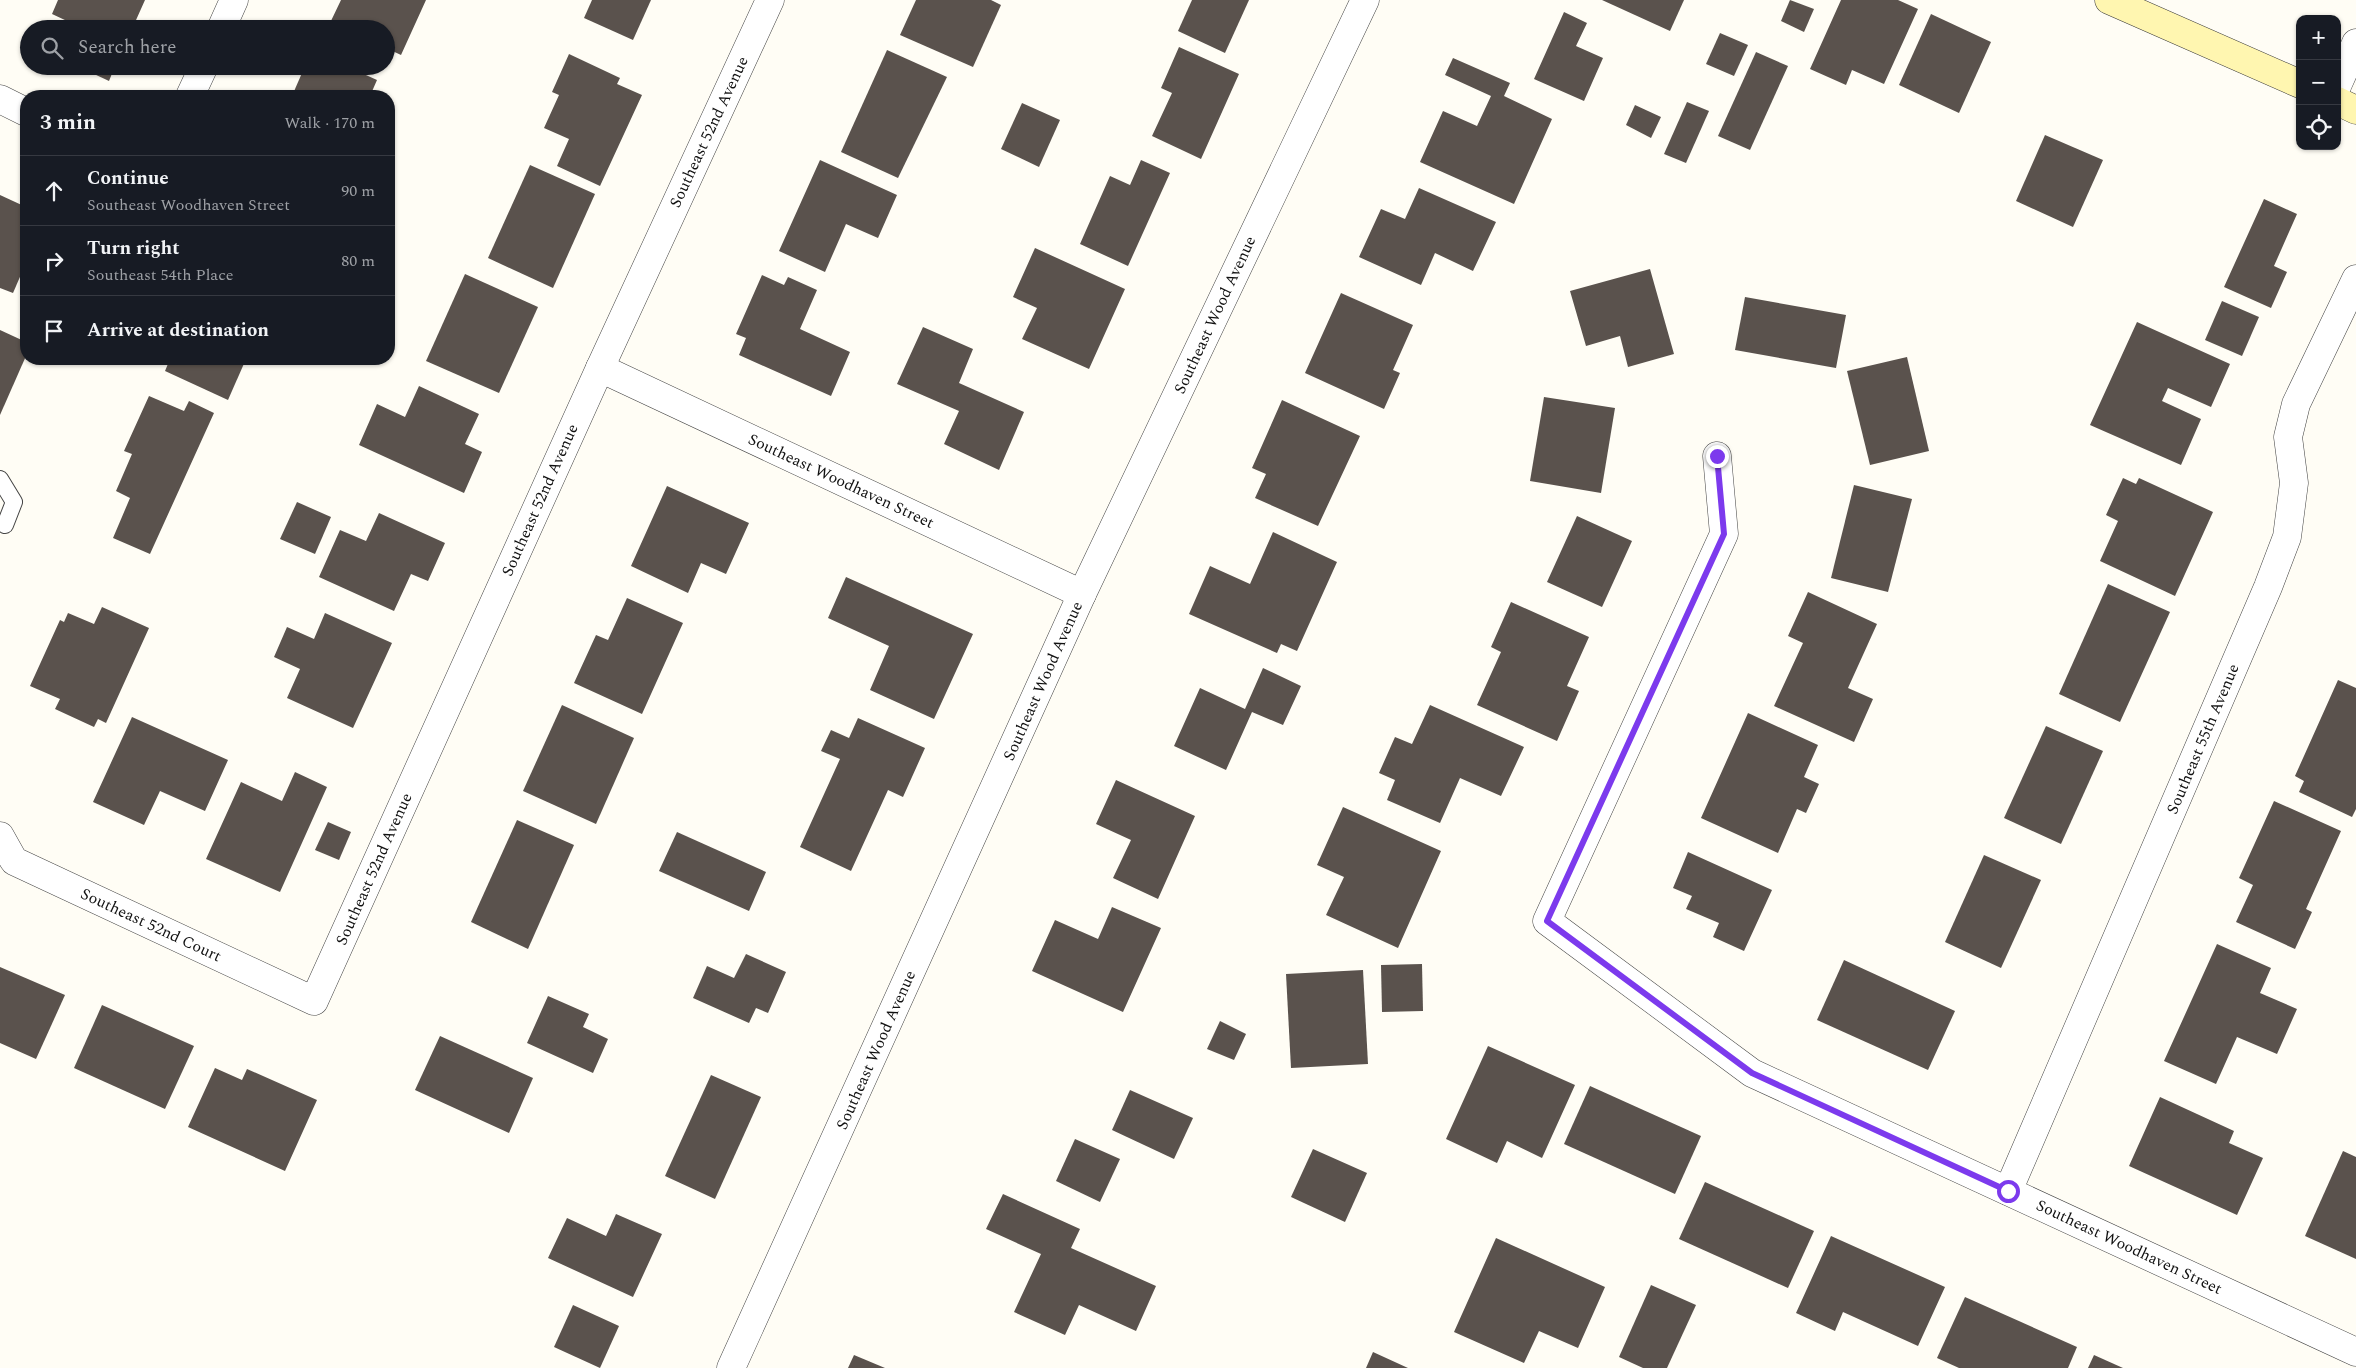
<!DOCTYPE html>
<meta charset="utf-8">
<style>
body{margin:0;font-family:Spectral,serif;background:#242831;color:#f1f3f6}
.controls{position:absolute;right:15px;top:15px;display:grid;overflow:hidden;border-radius:10px;box-shadow:0 1px 4px #0004}
.controls button{width:45px;height:45px;display:grid;place-items:center;padding:0;border:0;border-bottom:1px solid #363941;background:#171b24;color:#f1f3f6;font:25px sans-serif}
.stop{position:absolute;width:15px;height:15px;margin:-11px;border:4px solid #7c3aed;border-radius:50%;background:#fff}
.stop.end{background:#7c3aed;border-color:#fff;box-shadow:0 1px 5px #0008}
.list{margin:0;padding:0;list-style:none}
h2{display:flex;justify-content:space-between;align-items:center;height:65px;margin:0;padding:0 20px;font-size:21px}
h2 small{font-size:16px;font-weight:400;color:#9ea1a6}
.list li{display:grid;grid-template-columns:32px 1fr auto;gap:15px;align-items:center;box-sizing:border-box;height:70px;padding:0 20px;border-top:1px solid #363941}
.list b{display:block;font-size:19px;white-space:nowrap}
.list p{margin:0;font-size:16px;white-space:nowrap;color:#9ea1a6}
.list em{font-size:16px;font-style:normal;color:#9ea1a6}
.icon{flex:none;width:28px;height:28px;fill:none;stroke:currentColor;stroke-width:2;stroke-linecap:round;stroke-linejoin:round}
.map{position:relative;flex:none;width:2356px;height:1368px;overflow:hidden}
.search{position:absolute;background:#171b24;box-shadow:0 1px 4px #0004;left:20px;top:20px;width:375px;height:55px;display:flex;align-items:center;gap:12px;box-sizing:border-box;padding:0 18px;border-radius:28px;color:#9ea1a6;font-size:19px}
.panel{position:absolute;background:#171b24;box-shadow:0 1px 4px #0004;left:20px;top:90px;width:375px;height:275px;border-radius:20px}
.map>svg:first-child{display:block}
</style>
<div class="map">
<svg width="2356" height="1368" viewBox="0 0 2356 1368">
<rect width="100%" height="100%" fill="#fffdf5"/>
<g fill="#5a524d">
<path d="M58 0H145L132 29H63L67 21 52 14Z"/>
<path d="M341 0H426L401 55 386 48V29H343L330 23Z"/>
<path d="M592 0H651L633 40 584 18Z"/>
<path d="M916 0H991L1001 5 973 67 900 35Z"/>
<path d="M1192 0H1249L1225 53 1178 31Z"/>
<path d="M1602 0H1684L1670 31Z"/>
<path d="M1790 0 1814 9 1804 32 1781 21Z"/>
<path d="M1841 0H1898L1918 9 1884 84 1852 70 1846 85 1810 69Z"/>
<path d="M1564 12 1587 23 1576 46 1603 58 1584 101 1534 79Z"/>
<path d="M1931 14 1991 42 1959 113 1899 85Z"/>
<path d="M1720 33 1748 45 1734 76 1706 64Z"/>
<path d="M1179 47 1239 74 1201 159 1152 136 1172 93 1161 88Z"/>
<path d="M887 50 947 77 898 178 841 152Z"/>
<path d="M1756 52 1788 66 1750 150 1718 136Z"/>
<path d="M569 54 620 78 617 84 642 95 600 186 557 166 569 139 544 128 559 95 552 92Z"/>
<path d="M1453 58 1510 83 1504 96 1552 119 1514 204 1420 162 1443 111 1477 126 1491 96 1445 75Z"/>
<path d="M77 66H115L109 81Z"/>
<path d="M305 66H346L377 80 370 96H292Z"/>
<path d="M1687 102 1709 111 1686 163 1664 154Z"/>
<path d="M1022 103 1060 120 1039 167 1001 149Z"/>
<path d="M1635 105 1661 117 1651 138 1626 125Z"/>
<path d="M2045 135 2103 160 2073 227 2016 201Z"/>
<path d="M820 160 897 195 878 238 846 224 825 272 779 251Z"/>
<path d="M1141 160 1170 173 1128 266 1080 244 1110 176 1130 185Z"/>
<path d="M530 165 595 194 553 288 488 258Z"/>
<path d="M1419 188 1496 222 1473 271 1435 253 1421 285 1359 257 1381 209 1405 219Z"/>
<path d="M0 195 26 207V263L13 293 0 288Z"/>
<path d="M2264 199 2297 214 2274 266 2287 272 2271 308 2224 287Z"/>
<path d="M1035 248 1125 289 1089 369 1022 339 1037 308 1013 297Z"/>
<path d="M1650 269 1674 354 1628 367 1620 336 1586 346 1570 291Z"/>
<path d="M465 274 538 307 499 393 426 361Z"/>
<path d="M762 275 784 285 788 277 817 290 800 329 850 352 831 396 739 355 746 338 736 334Z"/>
<path d="M1341 293 1413 325 1393 370 1400 373 1384 409 1305 373Z"/>
<path d="M1745 297 1846 315 1836 368 1735 350Z"/>
<path d="M2222 301 2259 317 2242 356 2205 340Z"/>
<path d="M2137 322 2230 364 2211 407 2168 388 2162 401 2201 419 2181 465 2090 425Z"/>
<path d="M923 327 973 349 959 383 1024 412 999 470 944 444 959 411 897 384Z"/>
<path d="M0 330 26 342V356L0 415Z"/>
<path d="M1907 357 1929 451 1870 465 1847 371Z"/>
<path d="M170 359H246L228 400 165 371Z"/>
<path d="M419 386 479 414 465 444 482 452 464 493 359 445 377 404 405 417Z"/>
<path d="M149 396 184 411 189 401 214 413 150 554 113 538 130 498 116 491 132 454 124 451Z"/>
<path d="M1544 397 1615 408 1601 493 1530 481Z"/>
<path d="M1282 400 1360 436 1318 526 1255 498 1266 474 1252 468Z"/>
<path d="M2123 478 2136 484 2139 478 2213 512 2175 596 2100 561 2118 521 2106 515Z"/>
<path d="M1854 485 1912 499 1888 592 1831 578Z"/>
<path d="M667 486 749 523 726 574 701 563 688 593 631 566Z"/>
<path d="M297 502 331 517 315 554 280 539Z"/>
<path d="M379 513 445 543 428 581 411 574 394 611 319 577 340 530 366 541Z"/>
<path d="M1577 516 1632 541 1602 607 1547 582Z"/>
<path d="M1273 532 1337 562 1297 651 1281 644 1277 653 1189 614 1210 566 1250 584Z"/>
<path d="M846 577 973 634 934 719 870 690 889 646 828 618Z"/>
<path d="M2108 584 2170 612 2120 722 2059 694Z"/>
<path d="M1808 592 1877 624 1848 688 1873 699 1854 742 1774 706 1803 643 1788 636Z"/>
<path d="M627 598 683 623 642 714 574 683 596 635 608 640Z"/>
<path d="M1511 602 1589 637 1567 686 1579 691 1557 741 1477 705 1501 652 1491 647Z"/>
<path d="M102 607 149 628 106 723 98 719 94 727 55 709 60 699 30 686 60 620 64 622 68 613 94 624Z"/>
<path d="M325 613 392 643 353 728 287 698 300 669 274 657 287 627 314 639Z"/>
<path d="M1263 668 1301 686 1283 725 1252 712 1226 770 1174 746 1200 688 1245 709Z"/>
<path d="M2338 680 2356 688V809L2352 817 2299 792 2304 781 2295 776Z"/>
<path d="M562 705 634 738 596 824 523 791Z"/>
<path d="M1430 705 1524 747 1501 796 1460 778 1440 823 1387 800 1395 780 1379 773 1395 737 1412 744Z"/>
<path d="M1748 713 1818 745 1804 777 1819 784 1806 813 1797 809 1778 853 1701 818Z"/>
<path d="M132 717 228 760 205 811 160 791 144 825 93 802Z"/>
<path d="M858 718 925 748 903 797 888 790 851 871 800 847 840 759 821 751 831 730 849 738Z"/>
<path d="M2046 726 2103 751 2061 844 2004 818Z"/>
<path d="M295 772 327 787 280 892 206 859 241 782 282 801Z"/>
<path d="M1116 780 1195 816 1158 899 1113 878 1131 840 1096 824Z"/>
<path d="M2274 801 2341 831 2306 909 2312 912 2295 949 2236 922 2253 885 2239 878Z"/>
<path d="M1343 807 1441 851 1398 948 1326 915 1344 877 1317 865Z"/>
<path d="M517 820 574 845 528 949 471 922Z"/>
<path d="M328 822 351 832 339 860 315 850Z"/>
<path d="M677 832 766 872 749 911 659 871Z"/>
<path d="M1688 852 1772 890 1744 951 1713 937 1719 923 1686 909 1692 896 1673 888Z"/>
<path d="M1984 855 2041 880 2001 968 1945 942Z"/>
<path d="M1112 907 1161 928 1123 1012 1032 971 1055 920 1098 939Z"/>
<path d="M2217 944 2271 968 2260 993 2297 1009 2277 1054 2237 1037 2216 1084 2164 1061Z"/>
<path d="M746 954 786 972 768 1013 756 1008 749 1023 693 998 707 966 734 978Z"/>
<path d="M1844 960 1955 1011 1928 1070 1817 1020Z"/>
<path d="M1422 964 1423 1011 1382 1012 1381 965Z"/>
<path d="M0 967 65 995 36 1059 0 1043Z"/>
<path d="M1363 970 1368 1064 1291 1068 1286 974Z"/>
<path d="M548 996 589 1014 583 1027 608 1039 593 1073 527 1043Z"/>
<path d="M102 1005 194 1046 165 1109 74 1068Z"/>
<path d="M1220 1021 1246 1034 1234 1060 1207 1049Z"/>
<path d="M440 1036 533 1078 509 1133 415 1090Z"/>
<path d="M1488 1046 1575 1085 1542 1158 1507 1141 1497 1163 1446 1139Z"/>
<path d="M215 1068 242 1080 247 1069 317 1100 285 1171 188 1127Z"/>
<path d="M711 1075 761 1097 715 1199 665 1176Z"/>
<path d="M1590 1086 1701 1136 1675 1194 1564 1144Z"/>
<path d="M1130 1090 1193 1118 1174 1159 1112 1130Z"/>
<path d="M2160 1097 2234 1131 2229 1143 2263 1158 2237 1215 2129 1166Z"/>
<path d="M1075 1139 1120 1159 1100 1202 1056 1181Z"/>
<path d="M1313 1149 1367 1173 1345 1222 1291 1197Z"/>
<path d="M2343 1151 2356 1157V1259L2305 1236Z"/>
<path d="M1705 1182 1814 1231 1788 1288 1679 1239Z"/>
<path d="M1003 1194 1080 1229 1071 1248 1156 1286 1136 1331 1079 1305 1065 1335 1014 1312 1041 1254 986 1229Z"/>
<path d="M616 1214 662 1234 633 1297 548 1258 567 1218 606 1236Z"/>
<path d="M1831 1236 1945 1287 1918 1346 1843 1312 1835 1331 1796 1313Z"/>
<path d="M1496 1238 1605 1287 1578 1348 1539 1331 1524 1363 1454 1332Z"/>
<path d="M1651 1285 1696 1305 1667 1368H1643L1619 1357Z"/>
<path d="M1965 1297 2077 1347 2068 1368H1959L1937 1358Z"/>
<path d="M573 1305 619 1326 600 1368 554 1347Z"/>
<path d="M1373 1352 1408 1368H1366Z"/>
<path d="M854 1355 885 1368H848Z"/>
<path d="M2094 1355 2123 1368H2088Z"/>
</g>
<g fill="none" stroke-linecap="round" stroke-linejoin="round">
<defs>
<path id="lane" d="M0 479 14 502 5 525"/>
<g id="street">
<path d="M221 29 234 0"/>
<path d="M2337 86 2356 43"/>
<path d="M190 96 204 66"/>
<path d="M0 99 26 112"/>
<path d="M600 368 1082 594"/>
<path d="M1717 456 1724 534 1547 921 1752 1073 2356 1352"/>
<path d="M0 836 14 861 314 1001 600 368 770 0"/>
<path d="M2008 1191 2268 587 2287 537 2294 483 2288 437 2296 404 2356 279"/>
<path d="M731 1368 1082 594 1365 0"/>
</g>
<g id="secondary">
<path d="M2109 0 2300 84"/>
<path d="M2337 101 2356 110"/>
</g>
</defs>
<use href="#lane" stroke="#444" stroke-width="18"/>
<use href="#street" stroke="#444" stroke-width="29"/>
<use href="#secondary" stroke="#333" stroke-width="29"/>
<use href="#lane" stroke="#fff" stroke-width="16"/>
<use href="#street" stroke="#fff" stroke-width="28"/>
<use href="#secondary" stroke="#fff6b0" stroke-width="28"/>
</g>
<g fill="none" stroke-linecap="round" stroke-linejoin="round">
<path stroke="#7c3aed" stroke-width="6" d="M1717 456 1724 534 1547 921 1752 1073 2008 1191"/>
</g>
<g text-anchor="middle" dominant-baseline="central" stroke-width="5" stroke-linejoin="round" paint-order="stroke">
<g font-size="16" fill="#111" stroke="#fff">
<text transform="translate(709 132) rotate(-65)">Southeast 52nd Avenue</text>
<text transform="translate(1215 315) rotate(-65)">Southeast Wood Avenue</text>
<text transform="translate(841 481) rotate(25)">Southeast Woodhaven Street</text>
<text transform="translate(540 500) rotate(-66)">Southeast 52nd Avenue</text>
<text transform="translate(1043 681) rotate(-66)">Southeast Wood Avenue</text>
<text transform="translate(2203 739) rotate(-67)">Southeast 55th Avenue</text>
<text transform="translate(374 869) rotate(-66)">Southeast 52nd Avenue</text>
<text transform="translate(151 925) rotate(25)">Southeast 52nd Court</text>
<text transform="translate(876 1050) rotate(-66)">Southeast Wood Avenue</text>
<text transform="translate(2129 1247) rotate(25)">Southeast Woodhaven Street</text>
</g>
</g>
</svg>
<div class="controls">
<button>+</button>
<button>−</button>
<button><svg class="icon" aria-label="locate" viewBox="0 0 24 24"><circle cx="12" cy="12" r="6"/><path d="M12 2v4M12 18v4M2 12h4M18 12h4"/></svg></button>
</div>
<div class="stop" style="left:2008px;top:1191px"></div>
<div class="stop end" style="left:1717px;top:456px"></div>
<div class="search"><svg class="icon" aria-label="search" viewBox="0 0 24 24"><circle cx="10" cy="10" r="6"/><path d="M15 15l6 6"/></svg>Search here</div>
<section class="panel">
<h2>3 min<small>Walk · 170 m</small></h2>
<ul class="list">
<li><svg class="icon" aria-label="ahead" viewBox="0 0 24 24"><path d="M12 20V5M6 11l6-6 6 6"/></svg><div><b>Continue</b><p>Southeast Woodhaven Street</p></div><em>90 m</em></li>
<li><svg class="icon" aria-label="right" viewBox="0 0 24 24"><path d="M7 20v-9h11M14 6l5 5-5 5"/></svg><div><b>Turn right</b><p>Southeast 54th Place</p></div><em>80 m</em></li>
<li><svg class="icon" aria-label="arrive" viewBox="0 0 24 24"><path d="M6 21V4h12l-3 4 3 4H6"/></svg><div><b>Arrive at destination</b></div></li>
</ul>
</section>
</div>
